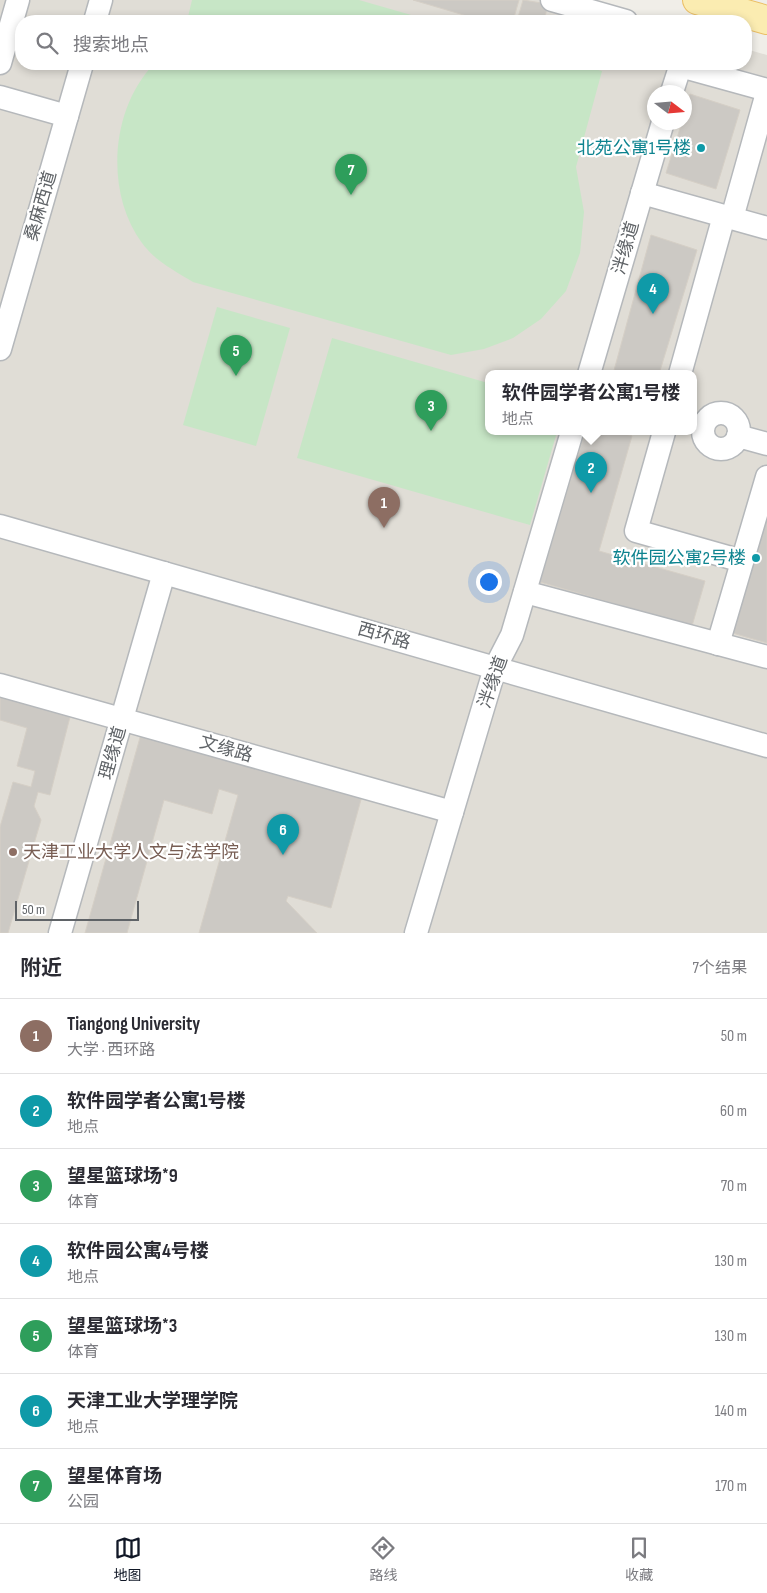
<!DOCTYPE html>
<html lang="zh">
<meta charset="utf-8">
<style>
body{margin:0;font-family:"Sofia Sans Condensed","Noto Sans SC",sans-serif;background:#f2f2f3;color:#2b2b33}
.compass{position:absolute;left:647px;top:85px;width:45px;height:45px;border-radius:50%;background:#fff;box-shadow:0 2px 8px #0003;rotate:106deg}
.scale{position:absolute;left:15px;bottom:12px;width:124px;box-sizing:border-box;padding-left:5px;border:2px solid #5f6367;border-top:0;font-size:14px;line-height:18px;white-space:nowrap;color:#5f6367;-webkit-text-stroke:4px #fff;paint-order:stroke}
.you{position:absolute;left:488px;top:581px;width:18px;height:18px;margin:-12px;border:4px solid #fff;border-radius:50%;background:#1a73e8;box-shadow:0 0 0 8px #1a73e833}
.badge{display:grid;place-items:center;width:32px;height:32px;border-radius:50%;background:#111827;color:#fff;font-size:16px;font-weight:700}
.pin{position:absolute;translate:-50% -41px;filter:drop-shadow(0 1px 2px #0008)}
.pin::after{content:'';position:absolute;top:26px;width:18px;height:15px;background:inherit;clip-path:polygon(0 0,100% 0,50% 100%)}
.popup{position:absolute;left:485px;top:370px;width:212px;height:65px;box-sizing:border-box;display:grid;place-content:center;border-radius:10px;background:#fff;filter:drop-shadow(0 1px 4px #0005);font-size:16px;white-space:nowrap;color:#7c7c81}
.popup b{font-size:19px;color:#2b2b33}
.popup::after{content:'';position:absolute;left:50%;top:100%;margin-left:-10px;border:10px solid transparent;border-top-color:#fff}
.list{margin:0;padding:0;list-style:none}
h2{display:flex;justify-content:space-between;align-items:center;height:65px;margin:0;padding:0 20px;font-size:21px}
h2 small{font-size:16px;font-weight:400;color:#7c7c81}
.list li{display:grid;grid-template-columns:32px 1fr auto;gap:15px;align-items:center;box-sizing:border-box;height:75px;padding:0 20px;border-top:1px solid #e1e1e2}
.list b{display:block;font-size:19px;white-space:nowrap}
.list p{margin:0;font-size:16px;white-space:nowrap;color:#7c7c81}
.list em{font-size:16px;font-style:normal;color:#7c7c81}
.icon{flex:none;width:28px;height:28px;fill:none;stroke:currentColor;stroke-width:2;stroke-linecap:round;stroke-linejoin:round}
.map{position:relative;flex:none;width:767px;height:933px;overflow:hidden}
.search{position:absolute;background:#fff;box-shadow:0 2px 8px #0003;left:15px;right:15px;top:15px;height:55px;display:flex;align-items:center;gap:12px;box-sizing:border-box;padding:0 18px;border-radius:20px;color:#7c7c81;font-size:19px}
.sheet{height:590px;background:#fff}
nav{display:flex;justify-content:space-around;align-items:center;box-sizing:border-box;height:70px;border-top:1px solid #e1e1e2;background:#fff;font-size:14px;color:#7c7c81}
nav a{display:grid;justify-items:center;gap:2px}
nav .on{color:#111827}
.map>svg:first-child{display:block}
</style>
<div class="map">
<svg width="767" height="933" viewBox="0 0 767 933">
<rect width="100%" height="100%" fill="#f0eee8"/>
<path fill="#e0ddd6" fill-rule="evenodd" d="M0 0H574L649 21H21V64H746V49L767 55V933H0ZM654 92H684V122H654ZM488 374H694V432H488Z"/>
<g fill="#c7e6c6">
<path d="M192 0H359L432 21H187Z"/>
<path d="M154 64H576L602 71 576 167 584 212 580 253 566 291 541 319 513 338 484 349 451 355 193 282C175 271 155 261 142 243 105 193 110 109 154 64Z"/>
<path d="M217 307 290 328 256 446 183 425Z"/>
<path d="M332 338 488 383V432H557L530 525 297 458Z"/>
</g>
<g fill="#ccc9c4" stroke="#d5cfc6">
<path d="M413 0H519L513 21H484Z"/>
<path d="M523 0 548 4 544 21H517Z"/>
<path d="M690 94 740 110 716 189 666 173 682 122H684V113Z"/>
<path d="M651 235 697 250 659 374H613Z"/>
<path d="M585 432H618L632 436 599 551 705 581 692 626 540 582Z"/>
<path d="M767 485V643L722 630Z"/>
<path d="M0 695 70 717 50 795 38 792 34 806 41 820 8 933H0V827L13 782 31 787 35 771 17 766 27 728 0 720Z"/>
<path d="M141 734 362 796 331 908 288 896 286 901 317 933H199L238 795 219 789 212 814 164 800 127 933H85Z"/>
</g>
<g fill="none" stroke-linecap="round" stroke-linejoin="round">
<defs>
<g id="minor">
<path d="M552 0 626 21"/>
<path d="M95 21 101 0"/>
<path d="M0 63 18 0"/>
<path d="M680 66 767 90"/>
<path d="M672 92 681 64"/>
<path d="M0 97 67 116"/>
<path d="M642 193 767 228"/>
<path d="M732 218 767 93"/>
<path d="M0 349 82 64"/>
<path d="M589 374 663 122"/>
<path d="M680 374 724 216"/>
<circle cx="721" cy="431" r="18"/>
<path d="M664 432 636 531 742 561"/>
<path d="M738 436 767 444"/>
<path d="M0 526 767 746"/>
<path d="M525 592 767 657"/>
<path d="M718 644 767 477"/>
<path d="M0 685 452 812"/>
<path d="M60 933 164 573"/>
<path d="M416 933 495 668 512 635 572 432"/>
</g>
<path id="major" d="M697 0 767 20"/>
</defs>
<use href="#minor" stroke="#b5b8bb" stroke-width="25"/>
<use href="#major" stroke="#ebbf65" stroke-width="30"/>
<use href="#minor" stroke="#fff" stroke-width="22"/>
<use href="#major" stroke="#fbecb1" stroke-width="28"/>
</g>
<g fill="#0f9aa8" stroke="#fff" stroke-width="2">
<circle cx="701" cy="148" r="5"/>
<circle cx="756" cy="558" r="5"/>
</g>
<circle fill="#8d6e63" stroke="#fff" stroke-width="2" cx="13" cy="852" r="5"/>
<g text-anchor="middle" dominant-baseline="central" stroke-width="4.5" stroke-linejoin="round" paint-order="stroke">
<g font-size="18" fill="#0d838f" stroke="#fff" text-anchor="end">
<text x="691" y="148">北苑公寓1号楼</text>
<text x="746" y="558">软件园公寓2号楼</text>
</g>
<g font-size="18" fill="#5f6367" stroke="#fff">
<text transform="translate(41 206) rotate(-74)">桑麻西道</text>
<text transform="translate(626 248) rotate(-74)">泮缘道</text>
<text transform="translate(384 636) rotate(16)">西环路</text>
<text transform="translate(493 682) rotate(-70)">泮缘道</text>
<text transform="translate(226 749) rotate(16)">文缘路</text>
<text transform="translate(113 753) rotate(-74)">理缘道</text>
</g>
<g font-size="18" fill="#785e54" stroke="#fff" text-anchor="start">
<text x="23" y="852">天津工业大学人文与法学院</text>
</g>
</g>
</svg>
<svg class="compass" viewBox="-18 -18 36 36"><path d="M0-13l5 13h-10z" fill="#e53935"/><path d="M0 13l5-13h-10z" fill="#7c7c81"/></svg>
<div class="scale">50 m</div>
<div class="you"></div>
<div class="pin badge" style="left:384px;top:528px;background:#8d6e63">1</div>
<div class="pin badge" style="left:591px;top:493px;background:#0f9aa8">2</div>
<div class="popup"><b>软件园学者公寓1号楼</b>地点</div>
<div class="pin badge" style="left:431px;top:431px;background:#2e9e5b">3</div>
<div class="pin badge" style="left:653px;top:314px;background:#0f9aa8">4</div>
<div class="pin badge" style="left:236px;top:376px;background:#2e9e5b">5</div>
<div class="pin badge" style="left:283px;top:855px;background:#0f9aa8">6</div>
<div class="pin badge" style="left:351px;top:195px;background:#2e9e5b">7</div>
<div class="search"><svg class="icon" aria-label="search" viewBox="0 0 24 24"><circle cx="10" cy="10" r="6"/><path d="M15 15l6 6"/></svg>搜索地点</div>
</div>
<section class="sheet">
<h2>附近<small>7个结果</small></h2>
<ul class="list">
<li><span class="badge" style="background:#8d6e63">1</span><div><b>Tiangong University</b><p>大学 · 西环路</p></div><em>50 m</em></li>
<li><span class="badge" style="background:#0f9aa8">2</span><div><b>软件园学者公寓1号楼</b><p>地点</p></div><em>60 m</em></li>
<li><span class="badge" style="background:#2e9e5b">3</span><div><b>望星篮球场*9</b><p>体育</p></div><em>70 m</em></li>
<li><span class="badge" style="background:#0f9aa8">4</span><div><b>软件园公寓4号楼</b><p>地点</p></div><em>130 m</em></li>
<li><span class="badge" style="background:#2e9e5b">5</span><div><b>望星篮球场*3</b><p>体育</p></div><em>130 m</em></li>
<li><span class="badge" style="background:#0f9aa8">6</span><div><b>天津工业大学理学院</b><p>地点</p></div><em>140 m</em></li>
<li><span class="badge" style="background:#2e9e5b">7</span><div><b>望星体育场</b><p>公园</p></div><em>170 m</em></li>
</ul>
</section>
<nav>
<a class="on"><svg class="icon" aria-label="map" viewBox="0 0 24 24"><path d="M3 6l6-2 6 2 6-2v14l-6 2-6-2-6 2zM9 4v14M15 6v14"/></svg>地图</a>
<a><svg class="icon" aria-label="directions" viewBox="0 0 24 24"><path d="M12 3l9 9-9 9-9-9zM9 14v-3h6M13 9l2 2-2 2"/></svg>路线</a>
<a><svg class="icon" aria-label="saved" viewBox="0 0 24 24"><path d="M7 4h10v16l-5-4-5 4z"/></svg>收藏</a>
</nav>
